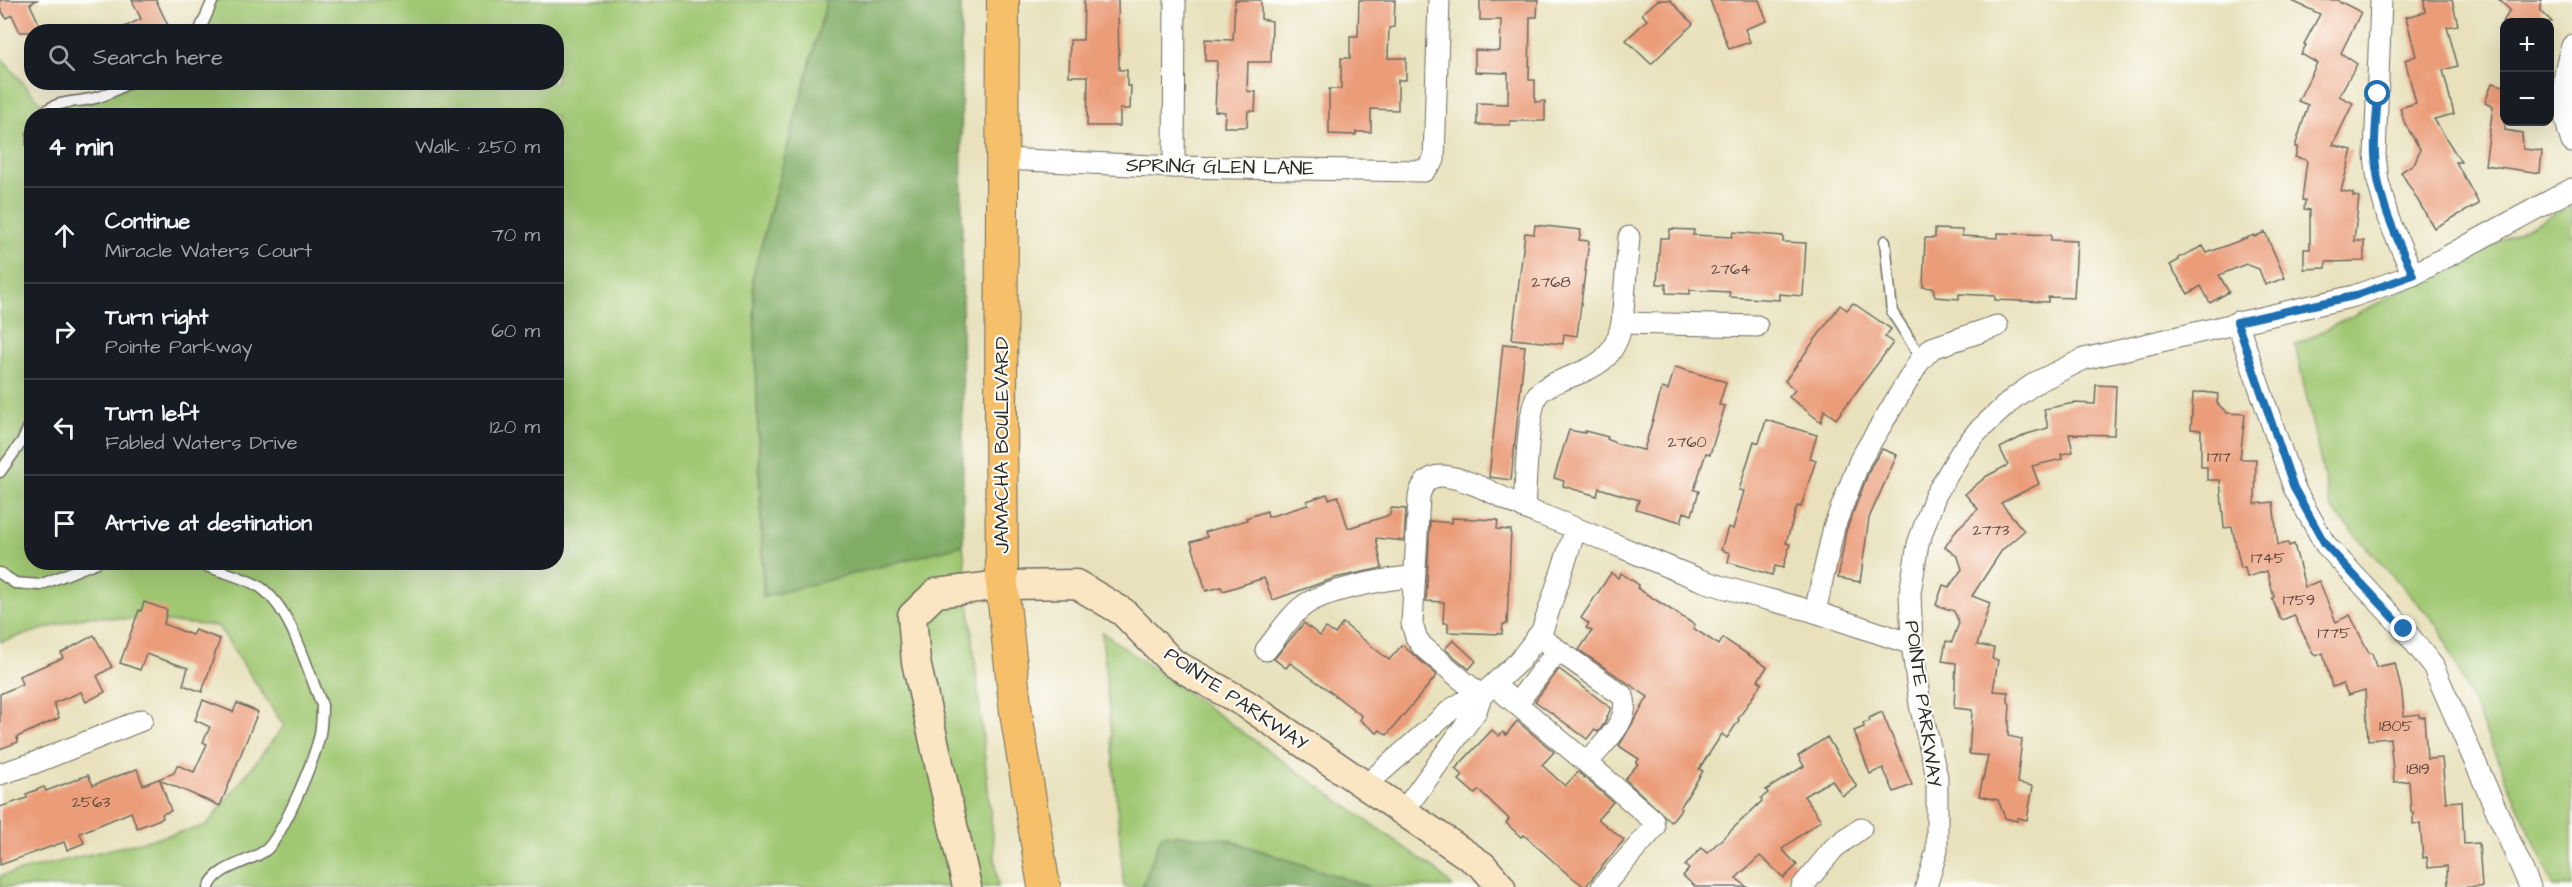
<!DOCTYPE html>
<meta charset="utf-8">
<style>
body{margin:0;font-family:"Architects Daughter",sans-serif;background:#242831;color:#f1f3f6}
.controls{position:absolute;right:18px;top:18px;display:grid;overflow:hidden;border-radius:12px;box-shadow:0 6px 24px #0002}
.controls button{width:54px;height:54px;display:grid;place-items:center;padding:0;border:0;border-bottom:2px solid #363941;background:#171b24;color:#f1f3f6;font:30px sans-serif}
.stop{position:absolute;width:18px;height:18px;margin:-14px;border:4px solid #1f6fb2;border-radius:50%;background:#fff}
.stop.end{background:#1f6fb2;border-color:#fff;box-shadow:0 2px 6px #0008}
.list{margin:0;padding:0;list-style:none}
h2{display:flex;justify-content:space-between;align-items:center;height:78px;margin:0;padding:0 24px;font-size:26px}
h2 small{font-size:20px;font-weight:400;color:#9ea1a6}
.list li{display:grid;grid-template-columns:39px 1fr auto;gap:18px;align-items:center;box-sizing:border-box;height:96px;padding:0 24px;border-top:2px solid #363941}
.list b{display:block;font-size:22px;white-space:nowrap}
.list p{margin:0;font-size:20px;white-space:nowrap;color:#9ea1a6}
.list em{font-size:20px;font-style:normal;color:#9ea1a6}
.icon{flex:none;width:33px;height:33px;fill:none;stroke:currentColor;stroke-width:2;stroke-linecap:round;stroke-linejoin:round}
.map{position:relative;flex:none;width:2572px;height:887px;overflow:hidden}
.search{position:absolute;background:#171b24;box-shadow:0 6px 24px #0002;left:24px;top:24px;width:540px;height:66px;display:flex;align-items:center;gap:15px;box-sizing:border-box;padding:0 21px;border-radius:24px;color:#9ea1a6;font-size:22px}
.panel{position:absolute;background:#171b24;box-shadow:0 6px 24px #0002;left:24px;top:108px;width:540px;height:462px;border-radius:24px}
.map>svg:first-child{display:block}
</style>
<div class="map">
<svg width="2572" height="887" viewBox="0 0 2572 887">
<rect width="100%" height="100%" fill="#fdfcf7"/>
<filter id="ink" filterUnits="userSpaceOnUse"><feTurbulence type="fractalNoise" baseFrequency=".0167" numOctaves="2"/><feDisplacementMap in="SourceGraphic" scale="12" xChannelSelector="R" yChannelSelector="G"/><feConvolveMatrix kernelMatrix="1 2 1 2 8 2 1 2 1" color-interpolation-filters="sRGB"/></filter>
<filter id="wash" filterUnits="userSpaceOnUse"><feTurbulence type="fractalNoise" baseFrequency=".008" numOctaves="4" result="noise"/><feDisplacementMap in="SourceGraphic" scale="24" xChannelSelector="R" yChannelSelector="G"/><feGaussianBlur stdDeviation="1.35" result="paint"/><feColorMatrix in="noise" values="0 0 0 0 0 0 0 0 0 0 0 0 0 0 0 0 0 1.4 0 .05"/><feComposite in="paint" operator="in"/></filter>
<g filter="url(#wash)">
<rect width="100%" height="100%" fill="#e8e1bc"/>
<g fill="#a0c873" stroke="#667a4f" stroke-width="1.5" fill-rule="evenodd">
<path d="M213 0H827L753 276 763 596 963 545 998 887H0V876L206 826 284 726 218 626 88 616 0 642V57L46 109 131 83 556 82V32L196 31ZM32 116H556V562H32Z"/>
<path d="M2572 205V887H2554L2439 627 2331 508 2295 345Z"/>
<path d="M1102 632 1436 870 1453 887H1370L1226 839 1162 834 1142 887H1124Z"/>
</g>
<g fill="#80ac65" stroke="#566c48" stroke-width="1.5">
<path d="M827 0H961L963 545 764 597 753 276Z"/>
<path d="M1162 834 1225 839 1370 887H1142Z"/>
</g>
<g id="blocks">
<g fill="#eb9d7a">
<path d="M0 0H37L30 4 43 32H20L12 15 6 18 0 8Z"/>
<path d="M132 0H156L171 32H114L141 19Z"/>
<path d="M1084 0H1118L1119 70H1127V86H1131L1130 109H1120V126H1087L1088 76H1069L1070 40H1083Z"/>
<path d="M1235 0H1261V19L1272 21 1271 62H1248L1247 91 1256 92 1255 111H1248L1247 127H1224L1225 112 1215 111 1217 61H1205V39L1233 40Z"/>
<path d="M1359 0H1395L1394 27 1389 28 1388 58H1406V80H1398V110L1371 109V132H1356V135L1329 134V89H1341V58H1350V36H1358Z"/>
<path d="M1480 0H1538L1537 17H1530L1529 80H1535V102L1545 101V121H1510V125H1477V103L1508 104V73L1475 72V50L1500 51 1501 20H1480Z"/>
<path d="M1658 0H1670L1693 24 1651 64 1626 40 1647 20 1642 14Z"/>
<path d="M1710 0H1759L1767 21 1745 29 1750 42 1729 49Z"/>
<path d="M2290 0H2337L2361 12 2341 53 2357 64 2339 96 2353 103 2333 145 2352 150 2341 191 2353 193V196L2359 197 2354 241H2364V261L2326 262V268L2304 269V249H2310V210L2304 209 2305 200H2302L2307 160 2295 157 2298 147H2295L2308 105 2298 101 2317 63 2301 54 2306 45 2304 44 2320 14Z"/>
<path d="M2424 0H2452L2458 25 2447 27 2458 66 2443 70 2454 114 2434 119 2461 162H2456L2479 204 2434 228 2401 172 2415 163 2420 149 2405 124 2400 108 2416 103 2405 60 2416 56 2406 17 2425 12Z"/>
<path d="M2499 0H2541V11L2552 22H2503L2510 10Z"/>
<path d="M2492 83 2505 86V130L2522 133 2523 149 2542 151 2540 173 2485 165 2493 107 2485 103Z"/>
<path d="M1535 225 1581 230 1579 240 1589 241 1577 336 1564 334 1563 344 1512 339 1525 233 1534 234Z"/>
<path d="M1670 229 1694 230 1693 235 1732 237 1733 232 1783 236V242L1806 243 1803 296 1779 294V300L1729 297 1730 292 1690 290V294L1666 293V284H1657L1660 238H1669Z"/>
<path d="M1935 229 1962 230V236L1998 238V233L2051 235V240L2077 241 2074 298 2048 297V302L1995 300V296L1959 294V299L1935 297 1933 288 1923 287 1925 238H1935Z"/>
<path d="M2265 232 2285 278 2265 285 2259 269 2246 264 2219 275 2229 292 2210 303 2201 286 2188 294 2170 265 2179 260 2178 258 2203 246 2207 253 2254 235V237Z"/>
<path d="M1853 303 1891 329 1885 337 1893 343 1836 419 1824 410 1821 422 1789 397 1795 390 1785 381 1840 305 1847 310Z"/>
<path d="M1503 344 1525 346 1511 480 1489 477Z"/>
<path d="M1675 367 1726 382 1719 405 1725 406 1710 454 1706 453 1694 490 1699 491 1692 515 1684 512 1681 522 1636 509 1639 500 1599 488 1597 496 1563 486 1564 481 1554 478 1569 430 1585 433V431L1608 437 1607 439 1617 444 1644 450 1662 388 1668 390Z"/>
<path d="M2096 385 2116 386 2114 435 2069 434 2073 452 2061 454 2062 459 2032 466 2039 484 2001 503 2024 531 2002 550 1972 596 1990 603 1977 645 1994 648 1992 659 1998 660 1993 691 2008 692V702L2010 704 2008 736 2022 739 2017 783 2033 786 2027 820 2018 818 2017 821 2005 818 1998 800 1979 796 1988 756 1969 754 1972 710 1954 708 1956 663 1942 661 1946 641 1952 642 1959 623 1954 611 1936 605 1943 585 1949 587 1962 569 1958 557 1945 547 1957 529 1978 509 1965 494 1987 476 2008 465 2000 448 2027 434 2048 428 2044 409 2074 403 2095 404Z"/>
<path d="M2203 392 2218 394 2217 403 2227 413 2245 414 2240 459H2256L2255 504 2273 502 2278 545 2288 543 2289 546 2294 544 2305 587 2319 581 2336 622 2350 615 2369 653H2372L2376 667 2395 663 2402 693 2404 716 2419 714V717H2424L2427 759 2442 758 2446 802 2462 801 2464 844 2479 843 2482 887H2448L2447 866 2428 868 2427 857 2423 858 2420 823 2413 824V812H2411L2409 781 2394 782 2390 738 2368 740 2365 690 2348 695 2343 684 2332 687 2323 653 2316 656 2313 654 2294 615 2282 620 2280 618 2272 598 2274 597 2267 571 2247 577 2245 567 2241 568 2232 527 2224 528 2220 480H2207V467H2201V430L2191 429 2193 393Z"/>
<path d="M1766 420 1817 435 1810 458 1816 460 1801 507 1797 506 1786 543 1790 544 1783 568 1775 566 1772 575 1728 562 1730 553 1721 550 1728 527 1733 529 1744 491 1739 490 1754 441 1759 443Z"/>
<path d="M1882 449 1897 455 1869 518 1860 582 1838 578 1846 531 1871 466Z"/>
<path d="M1327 494 1329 499 1338 496 1348 528 1390 515 1391 508 1406 509 1404 541 1376 538 1382 568 1335 578 1273 600 1264 578 1223 591 1221 587 1206 591 1191 542 1207 537 1205 532 1247 520 1246 518 1267 511 1268 517 1308 505 1307 501Z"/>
<path d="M1452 518 1498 520 1497 529 1511 530 1507 624H1503L1502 634 1448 632V623H1443L1444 602 1426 601 1430 521 1452 523Z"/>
<path d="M1611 573 1618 578 1621 573 1639 585 1637 588 1695 625 1693 628 1719 645 1723 638 1767 667 1758 680 1762 683 1738 719 1739 720 1727 738 1722 734 1699 769 1703 771 1680 808 1681 809 1671 822 1625 779 1638 764 1636 763 1639 759 1619 746 1648 697 1579 650 1592 631 1586 628 1589 624 1581 618Z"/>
<path d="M144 602 167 610 164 624 192 635 195 630 220 639 202 692 183 685 188 668 146 654 140 670 120 663 139 610 141 611Z"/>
<path d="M1304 623 1320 636 1326 628 1335 634 1343 623 1389 660 1402 645 1437 675 1387 735 1380 730 1377 733 1360 720 1362 716 1324 687 1290 663 1286 668 1274 659Z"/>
<path d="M94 635 112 667 97 676 105 692 86 702 81 692 54 703 59 718 17 737 18 742 0 749V694L22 684 19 676 63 658 61 653Z"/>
<path d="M1453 640 1476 661 1469 669 1445 649Z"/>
<path d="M1559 669 1611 708 1604 724 1598 732 1594 730 1587 739 1535 701Z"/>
<path d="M203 700 233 712 237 703 258 712 220 806 160 780 171 811 162 814 163 818 137 828 131 812 80 833 84 843 67 850 64 842 0 865V807L27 798 26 794 44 787 46 791 88 775 93 785 137 769 143 785 174 773 177 765 194 772 207 744 203 742 210 727 195 720Z"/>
<path d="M1882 712 1912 785 1894 792 1883 768 1870 774 1854 731 1864 727 1863 723 1870 721 1869 718Z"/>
<path d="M1517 721 1554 752 1542 765 1565 786 1578 772 1613 802 1598 819 1624 840 1585 887 1564 871 1524 835 1521 837 1506 823 1509 819 1479 790 1475 794 1459 780 1463 776 1455 769 1492 730 1499 736 1503 732 1506 735Z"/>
<path d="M1827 737 1857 787 1842 796 1832 780 1804 796 1821 820 1782 849 1797 865 1784 878 1760 856 1736 878 1747 887H1696L1683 876 1689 869 1685 866 1701 848 1707 853 1762 801 1761 798 1768 793 1766 790 1804 766 1798 756Z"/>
</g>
</g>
</g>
<g filter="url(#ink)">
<use href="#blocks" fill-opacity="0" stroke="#6d6b5e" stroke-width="1.5"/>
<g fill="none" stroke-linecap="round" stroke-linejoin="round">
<defs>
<g id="lane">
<path d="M199 32 213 0"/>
<path d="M40 116C57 98 77 104 99 97 110 94 120 87 131 82"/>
<path d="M32 135V144"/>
<path d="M1885 241 1892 312 1922 359"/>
<path d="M0 472 23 440 32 420"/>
<path d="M195 562C214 570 243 576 260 587 292 609 307 670 322 705 322 717 322 730 318 742 311 766 283 835 266 850 249 863 217 866 209 887"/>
<path d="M0 573 15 583 40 585 97 562"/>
</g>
<g id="street">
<path d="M2381 0 2375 155 2378 181 2388 218 2413 275"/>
<path d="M2572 46C2561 75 2561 113 2572 142"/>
<path d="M1002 159 1174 167 1424 171 1434 160 1439 0"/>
<path d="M1174 167 1175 0"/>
<path d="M1629 237 1622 323 1757 326"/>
<path d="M2237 322 2294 488 2325 544 2404 629 2433 666 2530 887"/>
<path d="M1524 508C1526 485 1527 409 1538 394 1544 387 1554 383 1562 380 1596 367 1614 361 1622 323"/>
<path d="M1576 528 1542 631 1519 661 1481 696 1422 646 1416 637 1412 624 1419 497C1421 485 1429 475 1443 476 1473 479 1508 502 1536 513 1592 533 1646 559 1701 580 1738 593 1777 601 1815 612"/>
<path d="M1538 636 1623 696C1632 721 1602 744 1587 763L1653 820 1654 828 1602 887"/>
<path d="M1912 644 1815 612 1834 527 1860 460 1919 362 1932 348 1997 326"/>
<path d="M1266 650C1277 637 1288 618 1302 607 1320 591 1388 578 1413 577"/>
<path d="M1494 685 1587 763"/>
<path d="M1517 703 1558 650"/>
<path d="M0 774 34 763 142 720"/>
<path d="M1365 786 1452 709 1465 701 1481 696 1476 711 1403 812"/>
<path d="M1802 887 1834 848 1861 828"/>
<path d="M1926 887 1937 850V777L1920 705 1912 644 1910 593 1918 544 1935 496 1961 452 1977 432 2015 397 2037 382 2084 359 2354 296 2413 275 2572 189"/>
</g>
<path id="secondary" d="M967 887 916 662 912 616 936 593 1002 585 1076 584 1123 612 1173 663 1246 704 1483 866 1501 887"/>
<path id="primary" d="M1003 0 1001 411 1002 585 1016 713 1044 887"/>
</defs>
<use href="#lane" stroke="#6d6b5e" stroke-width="13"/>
<use href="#street" stroke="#6d6b5e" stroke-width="23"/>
<use href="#secondary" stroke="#6d6b5e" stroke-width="31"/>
<use href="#primary" stroke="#6d6b5e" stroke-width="34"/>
<use href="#lane" stroke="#fff" stroke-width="10"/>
<use href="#street" stroke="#fff" stroke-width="21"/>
<use href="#secondary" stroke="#fbe6c4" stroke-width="28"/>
<use href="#primary" stroke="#f6c06b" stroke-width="32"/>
</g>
</g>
<g fill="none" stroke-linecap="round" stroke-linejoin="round" filter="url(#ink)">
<path stroke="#1f6fb2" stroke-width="8" d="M2378 94C2377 114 2374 135 2375 155 2377 198 2396 236 2413 275L2354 296 2237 322 2294 488 2325 544 2404 629"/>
</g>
<g text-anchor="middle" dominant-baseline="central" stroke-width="4.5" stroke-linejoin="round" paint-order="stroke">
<g font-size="16" fill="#5b483f">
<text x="1731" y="269">2764</text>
<text x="1551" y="282">2768</text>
<text x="1687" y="442">2760</text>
<text x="2219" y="457">1717</text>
<text x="1991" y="530">2773</text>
<text x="2268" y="558">1745</text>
<text x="2299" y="600">1759</text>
<text x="2334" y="633">1775</text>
<text x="2396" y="726">1805</text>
<text x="2418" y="769">1819</text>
<text x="91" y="802">2563</text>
</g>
<g font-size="20" fill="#2b2b2b" stroke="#fdfcf7">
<text transform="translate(1220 167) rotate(1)">SPRING GLEN LANE</text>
<text transform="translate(1002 445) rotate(-90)">JAMACHA BOULEVARD</text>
<text transform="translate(1236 699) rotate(34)">POINTE PARKWAY</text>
<text transform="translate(1923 704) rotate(82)">POINTE PARKWAY</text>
</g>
</g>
</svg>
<div class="controls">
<button>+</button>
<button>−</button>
</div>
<div class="stop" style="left:2378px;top:94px"></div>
<div class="stop end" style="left:2404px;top:629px"></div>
<div class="search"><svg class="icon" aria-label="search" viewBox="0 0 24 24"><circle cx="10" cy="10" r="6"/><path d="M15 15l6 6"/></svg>Search here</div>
<section class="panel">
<h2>4 min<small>Walk · 250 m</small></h2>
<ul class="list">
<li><svg class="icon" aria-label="ahead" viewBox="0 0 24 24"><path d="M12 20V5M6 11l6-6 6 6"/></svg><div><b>Continue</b><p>Miracle Waters Court</p></div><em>70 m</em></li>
<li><svg class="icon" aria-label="right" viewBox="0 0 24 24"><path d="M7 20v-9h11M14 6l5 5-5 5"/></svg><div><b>Turn right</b><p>Pointe Parkway</p></div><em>60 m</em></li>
<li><svg class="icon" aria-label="left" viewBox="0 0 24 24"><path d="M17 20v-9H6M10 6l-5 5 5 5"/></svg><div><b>Turn left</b><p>Fabled Waters Drive</p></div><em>120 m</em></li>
<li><svg class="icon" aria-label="arrive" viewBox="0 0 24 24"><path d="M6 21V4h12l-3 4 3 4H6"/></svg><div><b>Arrive at destination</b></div></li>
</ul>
</section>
</div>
